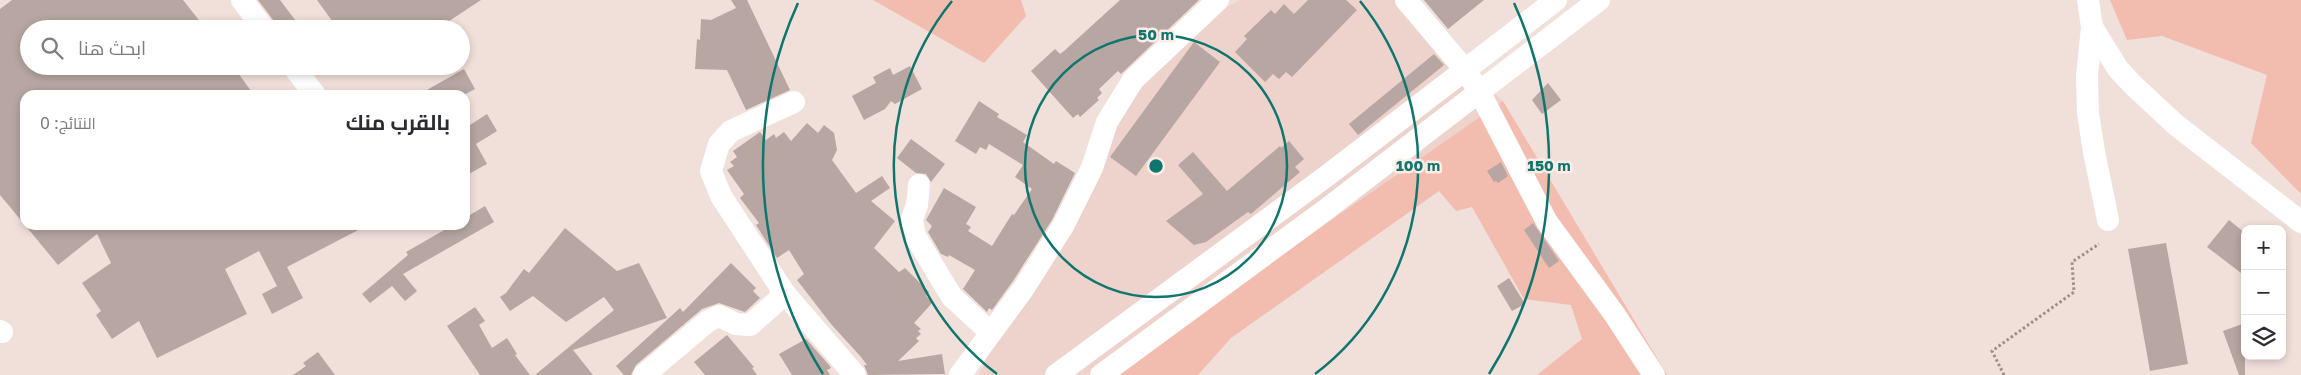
<!DOCTYPE html>
<html lang="ar">
<meta charset="utf-8">
<style>
body{margin:0;font-family:"Golos Text",Cairo,sans-serif;background:#f7f7f7;color:#2b2b33;direction:rtl}
.controls{position:absolute;right:15px;bottom:15px;display:grid;overflow:hidden;border-radius:10px;box-shadow:0 2px 8px #0003}
.controls button{width:45px;height:45px;display:grid;place-items:center;padding:0;border:0;border-bottom:1px solid #e1e1e2;background:#fff;color:#2b2b33;font:25px sans-serif}
.list{margin:0;padding:0;list-style:none}
h2{display:flex;justify-content:space-between;align-items:center;height:65px;margin:0;padding:0 20px;font-size:21px}
h2 small{font-size:16px;font-weight:400;color:#7c7c81}
.icon{flex:none;width:28px;height:28px;fill:none;stroke:currentColor;stroke-width:2;stroke-linecap:round;stroke-linejoin:round}
.map{position:relative;flex:none;width:2301px;height:375px;overflow:hidden;direction:ltr}
.search{position:absolute;background:#fff;box-shadow:0 2px 8px #0003;left:20px;top:20px;width:450px;height:55px;display:flex;align-items:center;gap:12px;box-sizing:border-box;padding:0 18px;border-radius:28px;color:#7c7c81;font-size:19px}
.panel{position:absolute;background:#fff;box-shadow:0 2px 8px #0003;left:20px;top:90px;width:450px;height:140px;border-radius:15px;direction:rtl}
.map>svg:first-child{display:block}
</style>
<div class="map">
<svg width="2301" height="375" viewBox="0 0 2301 375">
<rect width="100%" height="100%" fill="#f1dfda"/>
<path fill="#eed3cc" d="M1240 0H1396L1503 101 1108 375H979L1003 321 1097 135 1189 27Z"/>
<g fill="#f2bcaf">
<path d="M873 0H1021L1026 16 984 63Z"/>
<path d="M2110 0H2301V194L2251 143 2267 75 2162 36 2127 40Z"/>
<path d="M1503 101 1667 375H1537L1582 339 1571 305 1524 299 1472 207 1456 211 1439 191 1231 338 1198 375H1108Z"/>
</g>
<g fill="#b7a6a1">
<path d="M12 0H183L206 29H29V66H233L254 95H25V225L0 195V9Z"/>
<path d="M258 0H280L302 29H277L274 21Z"/>
<path d="M317 0H481L437 29H338Z"/>
<path d="M731 0H747L790 90 746 110 727 70 695 69 697 39 700 40 701 19 711 20 736 8Z"/>
<path d="M1120 0H1199L1121 74 1118 71 1099 89 1102 93 1097 98 1099 100 1080 117 1078 114 1073 118 1031 71 1055 49 1060 54 1064 51Z"/>
<path d="M1308 0H1346L1357 10 1292 77 1286 72 1279 79 1273 74 1265 82 1235 52 1247 39 1244 36 1271 10 1275 14 1284 4 1294 14Z"/>
<path d="M1424 0H1484L1448 29Z"/>
<path d="M1194 42 1220 62 1136 176 1110 157Z"/>
<path d="M1434 54 1444 65 1358 135 1349 124Z"/>
<path d="M910 66 922 89 895 104 891 101 885 109 864 120 852 96 876 83 873 77 890 68 893 75Z"/>
<path d="M464 69 475 89 464 95H418Z"/>
<path d="M1548 83 1561 100 1542 114 1532 100Z"/>
<path d="M979 101 999 114 997 117 1027 135 1023 142 1054 164 1056 161 1075 173 1052 220 1013 281 992 310 989 308 987 312 963 289 975 270 949 255 948 257 941 254 928 232 932 226 926 220 944 188 976 207 966 224 971 227 968 231 992 246 1012 214 1014 215 1032 189 1015 177 1023 165 989 144 986 150 980 147 976 154 955 141Z"/>
<path d="M487 114 497 131 476 144 487 164 465 176V123L467 127Z"/>
<path d="M807 123 818 133 824 125 834 133 837 150 832 160 856 193 882 176 890 188 871 201 895 221 874 248 899 272 905 268 929 292 926 296 932 303 914 323 921 329 918 331 921 334 916 338 919 341 898 361 942 354 945 374 868 375 864 365H867L861 357 831 324 797 280 804 274 789 250 777 258 756 225 759 223 740 198 744 194 727 170 734 166 730 162 737 157 733 151 760 132 766 140 774 134 776 138 784 132 791 141Z"/>
<path d="M911 139 945 164 931 182 926 174 916 173 897 158Z"/>
<path d="M1289 141 1304 159 1295 167 1300 172 1251 214 1248 212 1206 242 1194 245 1166 221 1203 194 1178 165 1193 152 1227 191 1280 146 1281 148Z"/>
<path d="M1501 162 1508 176 1498 183 1496 181 1494 182 1487 171Z"/>
<path d="M485 206 494 222 403 274 417 291 405 301 392 286 370 303 362 294 408 255 406 252 453 225H465V218Z"/>
<path d="M2229 220 2245 233V276L2207 247Z"/>
<path d="M1533 223 1559 261 1549 268 1524 230Z"/>
<path d="M25 225H368L287 267 303 298 272 314 262 294 277 286 259 251 225 269 247 314 157 358 139 321 112 339 96 315 101 311 82 283 111 263 97 234 58 265Z"/>
<path d="M565 228 617 271 639 263 667 318 573 350 593 375H535L614 310 604 297 566 322 533 296 510 311 500 297 506 293 524 269 529 273Z"/>
<path d="M2166 243 2188 364 2150 371 2128 249Z"/>
<path d="M731 263 756 288 753 291 760 298 745 312 719 303 702 309 636 365 631 375H624L616 366 680 308 683 312Z"/>
<path d="M1509 278 1525 304 1512 311 1497 286Z"/>
<path d="M475 307 485 321 479 325 492 348 507 338 517 354 515 355 530 375H480L447 326Z"/>
<path d="M2245 323V375H2239L2223 331Z"/>
<path d="M727 335 754 367 752 368 757 375H705L694 362Z"/>
<path d="M806 339 829 365 831 368 827 370 830 375H792L779 354Z"/>
<path d="M318 352 335 375H293L306 366 303 363Z"/>
</g>
<g fill="none" stroke-linecap="round" stroke-linejoin="round">
<path stroke="#9b8e8b" stroke-width="3" stroke-dasharray="2.5 2.5" stroke-linecap="butt" d="M2004 375 1992 351 2074 292 2072 262 2099 244"/>
<g stroke="#fff" stroke-width="22">
<path d="M242 0 264 29"/>
<path d="M1406 0 1465 70 1479 91 1547 222 1615 315 1654 375"/>
<path d="M2088 0 2092 27 2087 76 2088 113 2094 152 2108 220"/>
<path d="M2092 27 2118 69 2134 86 2176 125 2301 222"/>
<path d="M293 66 315 95"/>
<path d="M794 102 731 131 719 144 711 171 721 196 785 294 855 375"/>
<path d="M919 185 917 205 912 219 915 236 952 297 991 333"/>
<path d="M0 331 2 332"/>
<path d="M644 375 708 321 719 316 736 324 750 325 785 294"/>
<path d="M960 375 1024 288 1063 226 1092 168 1107 122 1133 80 1218 0"/>
<path d="M1056 375 1324 178 1556 0"/>
<path d="M1101 375 1324 211 1599 0"/>
</g>
</g>
<g fill="none" stroke="#0f766e" stroke-width="2.5">
<circle cx="1156" cy="166" r="131"/>
<path d="M997 374A262 262 0 0 1 952 1M1360 1A262 262 0 0 1 1315 374"/>
<path d="M823 374A393 393 0 0 1 798 3M1514 3A393 393 0 0 1 1489 374"/>
</g>
<circle cx="1156" cy="166" r="8" fill="#0f766e" stroke="#ffece7" stroke-width="2.5"/>
<g font-size="15" text-anchor="middle" font-weight="bold" fill="#0f766e" stroke="#ffece7" stroke-width="5" stroke-linejoin="round" paint-order="stroke">
<text x="1156" y="40">50 m</text>
<text x="1418" y="171">100 m</text>
<text x="1549" y="171">150 m</text>
</g>
</svg>
<div class="controls">
<button>+</button>
<button>−</button>
<button><svg class="icon" aria-label="layers" viewBox="0 0 24 24"><path d="M12 4l9 5-9 5-9-5zM3 14l9 5 9-5"/></svg></button>
</div>
<div class="search"><svg class="icon" aria-label="search" viewBox="0 0 24 24"><circle cx="10" cy="10" r="6"/><path d="M15 15l6 6"/></svg>ابحث هنا</div>
<section class="panel">
<h2>بالقرب منك<small>النتائج: 0</small></h2>
<ul class="list">
</ul>
</section>
</div>
